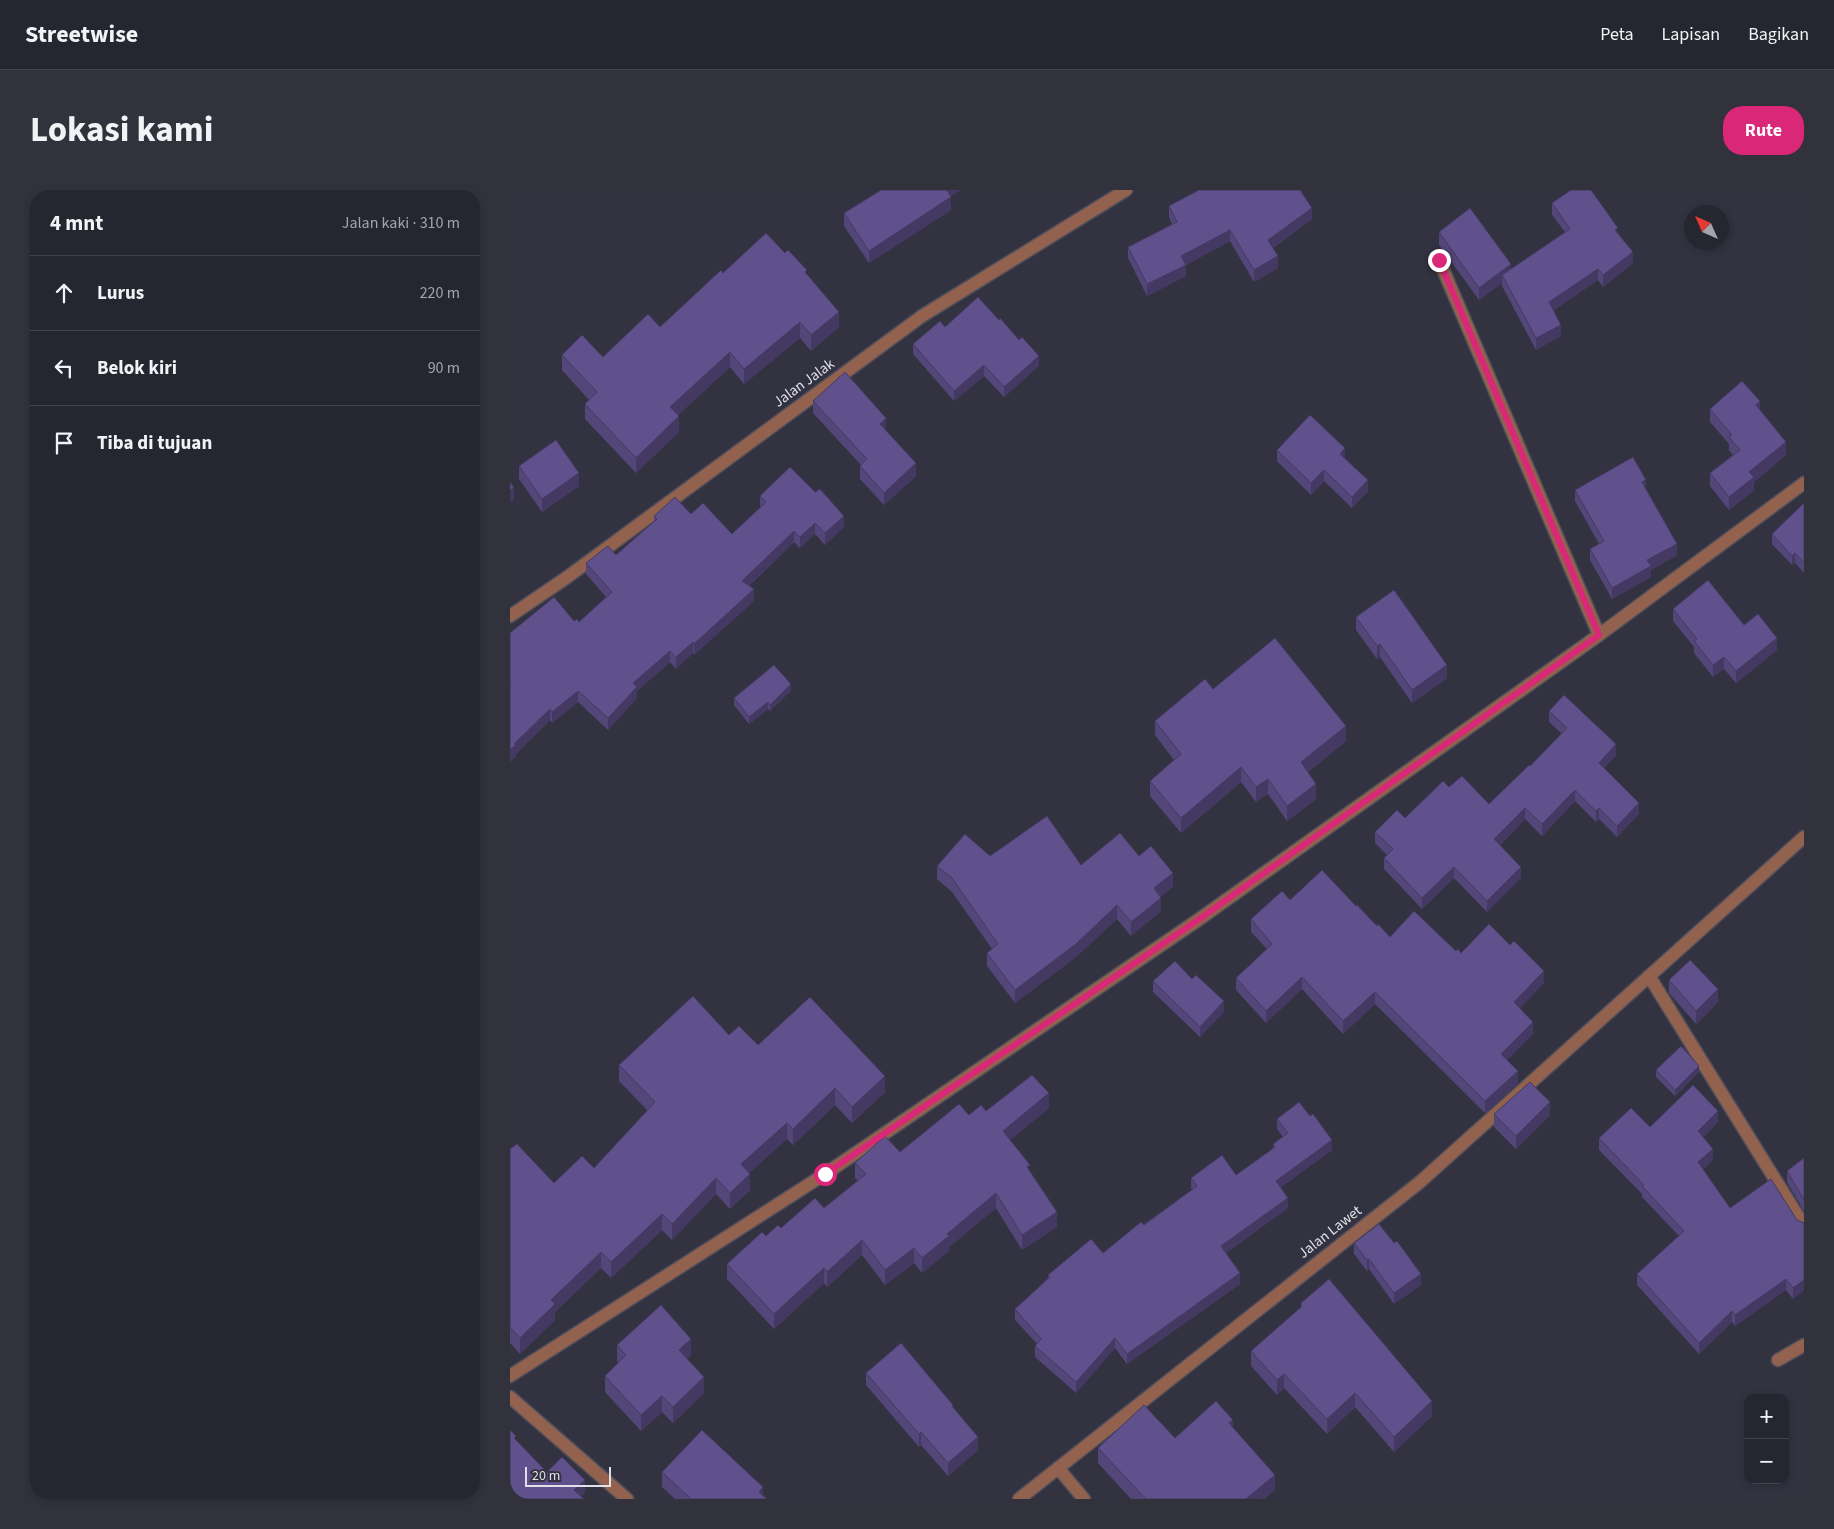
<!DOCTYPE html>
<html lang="id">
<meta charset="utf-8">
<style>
body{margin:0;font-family:"Source Sans 3",sans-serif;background:#32323c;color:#f1f3f6}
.controls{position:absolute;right:15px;bottom:15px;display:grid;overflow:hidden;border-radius:10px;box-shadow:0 2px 8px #0003}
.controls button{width:45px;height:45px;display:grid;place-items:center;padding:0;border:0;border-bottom:1px solid #42434c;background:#262630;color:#f1f3f6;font:25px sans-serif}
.compass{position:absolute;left:1174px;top:15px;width:45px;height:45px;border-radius:50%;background:#262630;box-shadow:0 2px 8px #0003;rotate:315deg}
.scale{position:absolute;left:15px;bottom:12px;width:86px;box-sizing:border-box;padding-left:5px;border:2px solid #e0e0e9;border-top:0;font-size:14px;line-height:18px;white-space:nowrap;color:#e0e0e9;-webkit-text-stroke:4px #333240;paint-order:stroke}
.stop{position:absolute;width:15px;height:15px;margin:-11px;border:4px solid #db2777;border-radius:50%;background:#fff}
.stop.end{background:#db2777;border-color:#fff;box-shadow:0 1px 5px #0008}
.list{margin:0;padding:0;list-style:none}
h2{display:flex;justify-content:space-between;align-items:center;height:65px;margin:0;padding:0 20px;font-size:21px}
h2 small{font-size:16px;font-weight:400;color:#a4a5ab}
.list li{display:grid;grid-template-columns:32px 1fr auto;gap:15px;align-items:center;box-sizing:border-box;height:75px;padding:0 20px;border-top:1px solid #42434c}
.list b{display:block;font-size:19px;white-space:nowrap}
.list em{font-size:16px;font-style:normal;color:#a4a5ab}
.icon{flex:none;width:28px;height:28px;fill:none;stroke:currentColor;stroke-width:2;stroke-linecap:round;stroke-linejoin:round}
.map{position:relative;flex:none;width:1294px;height:1309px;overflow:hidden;border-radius:20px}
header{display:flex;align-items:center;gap:30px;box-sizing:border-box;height:70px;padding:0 25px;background:#262630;border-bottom:1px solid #42434c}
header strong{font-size:24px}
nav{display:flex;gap:28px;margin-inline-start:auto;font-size:18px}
.intro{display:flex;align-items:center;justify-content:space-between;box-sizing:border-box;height:120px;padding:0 30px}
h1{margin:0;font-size:35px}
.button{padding:12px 22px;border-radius:20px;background:#db2777;color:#fff;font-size:18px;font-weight:700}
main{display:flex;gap:30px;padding:0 30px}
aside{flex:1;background:#262630;border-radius:20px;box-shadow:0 2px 8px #0003}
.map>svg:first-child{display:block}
</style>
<header>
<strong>Streetwise</strong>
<nav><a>Peta</a><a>Lapisan</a><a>Bagikan</a></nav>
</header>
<div class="intro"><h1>Lokasi kami</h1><a class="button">Rute</a></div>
<main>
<aside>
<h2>4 mnt<small>Jalan kaki · 310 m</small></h2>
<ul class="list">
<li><svg class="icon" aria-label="ahead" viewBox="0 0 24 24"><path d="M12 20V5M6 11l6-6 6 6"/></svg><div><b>Lurus</b></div><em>220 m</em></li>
<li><svg class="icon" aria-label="left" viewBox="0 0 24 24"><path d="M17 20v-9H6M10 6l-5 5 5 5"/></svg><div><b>Belok kiri</b></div><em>90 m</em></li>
<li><svg class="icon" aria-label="arrive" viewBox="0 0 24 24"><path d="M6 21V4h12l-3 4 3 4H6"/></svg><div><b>Tiba di tujuan</b></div></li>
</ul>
</aside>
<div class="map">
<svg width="1294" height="1309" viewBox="0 0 1294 1309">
<rect width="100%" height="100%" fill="#333240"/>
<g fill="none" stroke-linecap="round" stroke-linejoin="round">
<defs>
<g id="minor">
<path d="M929 70 1089 445"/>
<path d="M0 426 56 388 412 126 616 0"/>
<path d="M1139 786 1294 1036"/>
<path d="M1268 1170 1294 1155"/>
<path d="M0 1186 315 984 688 730 1089 445 1294 293"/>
<path d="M548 1278 574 1309"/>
<path d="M509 1309 910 992 1294 647"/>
</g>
<path id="tertiary" d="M0 1207 117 1309"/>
</defs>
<use href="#minor" stroke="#4f4e5b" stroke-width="15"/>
<use href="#tertiary" stroke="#4f4e5b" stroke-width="15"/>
<use href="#minor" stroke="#92624f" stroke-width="12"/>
<use href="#tertiary" stroke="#92624f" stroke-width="12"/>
</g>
<g fill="#534678">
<path d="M687 0H790L802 29 763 58 768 78 744 92 720 51 676 75V86L637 106 618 68V57L662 34 659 27V16L687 1Z"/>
<path d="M1042 13 1108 43 1123 73 1093 97 1088 90 1044 120 1051 146 1026 160 992 96V93L969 110 929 55V42L1001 79 1055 42 1042 25Z"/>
<path d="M441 20 359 73 334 36V23Z"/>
<path d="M275 63 297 85 329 137 301 161 290 148 234 194 220 177 168 225 169 242 126 283 75 229V214L79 210 52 180V165L93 167 150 137 213 83Z"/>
<path d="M435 137 529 176 494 207 474 186 444 211 403 164V154Z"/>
<path d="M303 211 406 286 374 315 350 289V276L351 275 303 223Z"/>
<path d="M1200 219 1250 221 1276 265 1244 292V300L1219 320 1200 296V283L1223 265 1219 260V254L1200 232Z"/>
<path d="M767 260 835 268 858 301 842 318 814 291 801 305 767 271Z"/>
<path d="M9 276 69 296 32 322 9 289Z"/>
<path d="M1136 299 1167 365 1141 380V387L1102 409 1080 370V359L1089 354 1065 311V300Z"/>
<path d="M250 306 334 337 315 355 305 344 290 358 284 352 239 396 244 411 184 465 183 463 166 479 160 472 127 501V508L98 540 68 512 42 533 40 530 6 564V566L0 572V443L64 431 69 432 96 407 76 384V373L106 365 144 331V326L181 324 222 344 250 318Z"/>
<path d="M1294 313V383L1285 373 1282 375 1262 354V344Z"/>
<path d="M1163 419 1234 435 1267 460 1226 493 1214 479 1203 487 1184 463V457L1163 431Z"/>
<path d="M846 427 937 488 902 513 870 467 867 469 846 440Z"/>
<path d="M703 499 836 551 798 582 806 609 777 631 758 604 746 612 731 592 671 643 640 606V591L664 570 645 545V531Z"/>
<path d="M281 501 260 521 258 519 239 534 224 515V508Z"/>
<path d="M1039 521 1106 565 1094 578 1129 624 1107 647 1089 629 1086 632 1065 611 1032 646 1015 629 990 655 1011 688 977 722 944 688 912 719 874 679V668L877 665 865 653V642L895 628 939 597 979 614 1020 576 1052 544 1039 532Z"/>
<path d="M480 666 571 675 629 666 663 697 650 707 651 721 621 746 607 729 566 767 505 813 477 776V763L482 759 442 702 427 689V676Z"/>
<path d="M780 710 846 716 867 736 880 747 951 763 1034 793 1010 818 1023 844 997 870 1008 893 975 923 865 814 833 844 792 799 756 833 726 800V788L757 759 741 742V729Z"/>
<path d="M682 789 714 822 690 847 643 802V791Z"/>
<path d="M1159 790 1208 812 1186 834 1159 803Z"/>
<path d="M219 845 375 902 342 933 325 915 283 955 277 949 239 983 240 1000 220 1019 206 1004 162 1050 152 1040 101 1088 91 1078 45 1122V1130L10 1164 0 1153V959L44 993 84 978 138 921 109 891V875Z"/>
<path d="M1146 880 1189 882 1165 906 1146 887Z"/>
<path d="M539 918 500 950 520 981 547 1037 512 1060 486 1018 439 1057V1061L412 1083 404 1073 375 1095 352 1065 317 1097 314 1093 264 1139 217 1089V1074L256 1046 314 1018 348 991 345 988V973L390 962 459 925 476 921Z"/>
<path d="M984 924 1040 925 1006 959 984 937Z"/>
<path d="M767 929 822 960 771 997 778 1018 716 1063 730 1094 617 1174 605 1158 566 1203 525 1167V1156L527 1154 505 1130V1119L538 1088V1085L593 1063 682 1000 681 998V988L726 985 763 959V954L773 947 767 939Z"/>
<path d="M1208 932 1193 947 1203 970 1193 979 1220 1018 1287 1030 1283 1109 1276 1100 1225 1136 1222 1132 1189 1164 1127 1095V1084L1169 1046 1132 1007V1004L1089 960V948L1140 937Z"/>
<path d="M1294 968V1021L1277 992V981Z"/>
<path d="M844 1053 911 1095 884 1114 859 1079 857 1081 844 1064Z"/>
<path d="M107 1155 181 1165 177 1169 194 1203 163 1233 152 1222 131 1241 95 1202V1186L109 1172 107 1171Z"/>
<path d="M741 1161 922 1226 884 1262 845 1217 817 1244 774 1198 767 1205 741 1176Z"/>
<path d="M356 1183 443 1218 468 1260 438 1286 411 1255 409 1257 356 1195Z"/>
<path d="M723 1238 765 1300 754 1309H621L588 1273V1258L665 1248Z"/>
<path d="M152 1282 253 1306 257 1309H165L152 1297Z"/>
</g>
<g fill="#433962">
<path d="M435 0H451L435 10Z"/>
<path d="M441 7V20L359 73V61Z"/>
<path d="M802 18V29L758 61V50Z"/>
<path d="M720 40V51L676 75V86L637 106V94L671 66Z"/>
<path d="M1123 62V73L1093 97V85Z"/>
<path d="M768 66V78L744 92V80Z"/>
<path d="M1001 74V87L992 85V93L969 110V98Z"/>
<path d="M1088 79V90L1039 123V112Z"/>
<path d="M329 122V137L301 161V145Z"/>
<path d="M290 132V148L234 194V179Z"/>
<path d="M1051 135V146L1026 160V148Z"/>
<path d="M220 162V177L160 232V217Z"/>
<path d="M529 166V176L494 207V197Z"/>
<path d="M474 175V186L444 211V201Z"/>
<path d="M1250 211V224L1246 215Z"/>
<path d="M169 226V242L126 283V268Z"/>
<path d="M376 228V241L370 234Z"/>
<path d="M1276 252V265L1244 292V300L1219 320V307L1239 282Z"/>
<path d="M835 258V270L830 264Z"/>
<path d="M406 273V286L374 315V303Z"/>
<path d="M814 280V291L801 305V293Z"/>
<path d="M69 283V296L32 322V309Z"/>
<path d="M858 290V301L842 318V307Z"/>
<path d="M1136 290V302L1132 292Z"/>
<path d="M4 298V310L0 312V300Z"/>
<path d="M334 326V337L315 355V343Z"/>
<path d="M305 333V344L290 358V347Z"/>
<path d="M284 341V352L232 402V391Z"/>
<path d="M1167 354V365L1141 380V387L1102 409V398L1137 370Z"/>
<path d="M1285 363V373L1282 375V366Z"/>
<path d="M244 399V411L184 465V454Z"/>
<path d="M1267 448V460L1226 493V481Z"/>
<path d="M183 452V463L166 479V467Z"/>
<path d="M870 454V467L867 469V456Z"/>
<path d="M160 461V472L127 501V508L98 540V528L123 493Z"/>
<path d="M1214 467V479L1203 487V475Z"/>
<path d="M937 475V488L902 513V500Z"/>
<path d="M281 494V501L260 521V515Z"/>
<path d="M68 501V512L42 533V522Z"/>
<path d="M258 512V519L239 534V527Z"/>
<path d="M40 519V530L6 564V566L0 572V560L4 554Z"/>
<path d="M836 536V551L791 587V572Z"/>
<path d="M1106 554V565L1089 584V573Z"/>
<path d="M731 577V592L671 643V628Z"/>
<path d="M758 589V604L746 612V597Z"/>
<path d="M806 594V609L777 631V616Z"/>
<path d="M1065 600V611L1032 646V634Z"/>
<path d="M1129 613V624L1107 647V636Z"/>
<path d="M1015 618V629L984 660V649Z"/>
<path d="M1089 618V629L1086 632V621Z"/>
<path d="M944 677V688L912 719V708Z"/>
<path d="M1011 677V688L977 722V711Z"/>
<path d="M663 683V697L644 712V698Z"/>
<path d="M651 708V721L621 746V732Z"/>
<path d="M607 715V729L566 767 505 813V800Z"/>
<path d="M1034 781V793L1004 825V812Z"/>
<path d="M792 787V799L756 833V821Z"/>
<path d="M1208 799V812L1186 834V821Z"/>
<path d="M865 802V814L833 844V831Z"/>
<path d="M714 811V822L690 847V837Z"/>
<path d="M1023 832V844L991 876V864Z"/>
<path d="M1189 876V882L1165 906V900Z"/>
<path d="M1008 881V893L975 923V911Z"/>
<path d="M375 886V902L342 933V917Z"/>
<path d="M325 898V915L283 955V939Z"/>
<path d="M539 903V918L493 956V941Z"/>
<path d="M1040 912V925L1006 959V946Z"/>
<path d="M1208 921V932L1188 952V941Z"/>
<path d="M277 933V949L231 990V974Z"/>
<path d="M822 950V960L766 1001V991Z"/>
<path d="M1203 959V970L1188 983V972Z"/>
<path d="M240 984V1000L220 1019V1003Z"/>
<path d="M206 988V1004L162 1050V1034Z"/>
<path d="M486 1003V1018L439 1057V1061L412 1083V1068L437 1044Z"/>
<path d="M778 1008V1018L711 1066V1056Z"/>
<path d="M547 1022V1037L512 1060V1045Z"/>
<path d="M152 1024V1040L101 1088V1072Z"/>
<path d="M352 1050V1065L317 1097V1082Z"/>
<path d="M404 1058V1073L375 1095V1080Z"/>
<path d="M91 1062V1078L45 1122V1130L10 1164V1148L41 1110Z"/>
<path d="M859 1069V1079L857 1081V1070Z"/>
<path d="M314 1078V1093L264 1139V1124Z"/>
<path d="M730 1083V1094L617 1174V1164Z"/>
<path d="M911 1084V1095L884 1114V1103Z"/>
<path d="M1276 1089V1100L1225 1136V1125Z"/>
<path d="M1294 1090V1101L1283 1109V1098Z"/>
<path d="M1222 1121V1132L1189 1164V1153Z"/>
<path d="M605 1148V1158L566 1203V1192Z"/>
<path d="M181 1149V1165L169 1176V1160Z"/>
<path d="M774 1184V1198L767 1205V1190Z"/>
<path d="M194 1187V1203L163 1233V1217Z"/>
<path d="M845 1203V1217L817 1244V1229Z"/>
<path d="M152 1206V1222L131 1241V1225Z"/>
<path d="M922 1211V1226L884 1262V1247Z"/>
<path d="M723 1230V1245L719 1233Z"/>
<path d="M411 1242V1255L409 1257V1244Z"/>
<path d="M468 1247V1260L438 1286V1273Z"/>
<path d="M765 1285V1300L754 1309H736Z"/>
<path d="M75 1290V1303L68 1309 64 1300Z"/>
<path d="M253 1297V1309L249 1302Z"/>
</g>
<g fill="#60518c" stroke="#433962">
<path d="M371 0H437L441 7 359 61 334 23Z"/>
<path d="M689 0H790L802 18 758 50 768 66 744 80 720 40 671 66 676 75 637 94 618 57 667 32 659 16Z"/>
<path d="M1061 0H1081L1108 38 1105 40 1123 62 1093 85 1088 79 1039 112 1051 135 1026 148 992 85 1060 39 1042 13Z"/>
<path d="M960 18 1001 74 969 98 929 42Z"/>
<path d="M256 43 275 63 278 60 297 80 295 82 329 122 301 145 290 132 234 179 220 162 160 217 169 226 126 268 75 214 87 202 52 165 72 145 93 167 138 124 150 137 211 80 213 83Z"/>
<path d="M468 107 489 130 490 128 509 150 512 147 529 166 494 197 474 175 444 201 403 154 430 131 435 137Z"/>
<path d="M335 182 376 228 370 234 406 273 374 303 350 276 357 269 303 211Z"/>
<path d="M1232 191 1250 211 1246 215 1276 252 1239 282 1244 287 1219 307 1200 283 1230 260 1219 247 1222 245 1200 219Z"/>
<path d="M800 225 835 258 830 264 858 290 842 307 814 280 801 293 767 260Z"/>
<path d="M46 250 69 283 32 309 9 276Z"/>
<path d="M1123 267 1136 290 1132 292 1167 354 1137 370 1141 376 1102 398 1080 359 1094 351 1065 300Z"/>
<path d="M280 277 305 302 310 299 334 326 315 343 305 333 290 347 284 341 232 391 244 399 184 454 183 452 166 467 160 461 123 493 127 497 98 528 68 501 42 522 40 519 4 554 6 555 0 560V494L1 493 0 491V443L44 407 64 431 67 429 69 432 102 402 76 373 98 356 106 365 147 329 144 326 165 307 181 324 193 313 222 344 256 312 250 306Z"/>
<path d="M0 292 4 298 0 300Z"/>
<path d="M1294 313V373L1285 363 1282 366 1262 344Z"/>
<path d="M1198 390 1234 435 1248 424 1267 448 1226 481 1214 467 1203 475 1184 451 1187 449 1163 419Z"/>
<path d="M884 400 937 475 902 500 870 454 867 456 846 427Z"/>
<path d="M765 448 836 536 791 572 806 594 777 616 758 589 746 597 731 577 671 628 640 591 671 564 645 531 695 489 703 499Z"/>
<path d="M264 475 281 494 260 515 258 512 239 527 224 508Z"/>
<path d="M1054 505 1106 554 1089 573 1129 613 1107 636 1089 618 1086 621 1065 600 1032 634 1015 618 984 649 1011 677 977 711 944 677 912 708 874 668 883 659 865 642 887 620 895 628 933 591 939 597 952 586 979 614 1019 575 1020 576 1057 538 1039 521Z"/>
<path d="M537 626 571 675 610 643 629 666 641 656 663 683 644 698 651 708 621 732 607 715 566 754 505 800 477 763 488 754 442 688 427 676 455 644 480 666Z"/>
<path d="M812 680 846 716 847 715 867 736 868 734 880 747 904 721 946 761 948 759 951 763 979 734 1000 755 1004 751 1034 781 1004 812 1023 832 991 864 1008 881 975 911 865 802 833 831 792 787 756 821 726 788 762 754 741 729 772 701 780 710Z"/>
<path d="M1180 770 1208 799 1186 821 1159 790Z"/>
<path d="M665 771 682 789 686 785 714 811 690 837 643 791Z"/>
<path d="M183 806 219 845 229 836 248 855 300 807 375 886 342 917 325 898 283 939 277 933 231 974 240 984 220 1003 206 988 162 1034 152 1024 101 1072 91 1062 41 1110 45 1114 10 1148 0 1137V959L7 954 44 993 72 966 84 978 145 912 109 875Z"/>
<path d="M1171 856 1189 876 1165 900 1146 880Z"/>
<path d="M522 885 539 903 493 941 520 975 517 977 547 1022 512 1045 486 1003 437 1044 439 1046 412 1068 404 1058 375 1080 352 1050 317 1082 314 1078 264 1124 217 1074 252 1042 256 1046 268 1035 271 1038 305 1008 314 1018 356 984 345 973 375 946 390 962 449 914 459 925 471 915 476 921Z"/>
<path d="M1020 892 1040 912 1006 946 984 924Z"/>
<path d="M1183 895 1208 921 1188 941 1203 959 1188 972 1220 1018 1261 989 1287 1030 1294 1033V1090L1283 1098 1276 1089 1225 1125 1222 1121 1189 1153 1127 1084 1174 1041 1132 996 1134 995 1089 948 1121 918 1140 937Z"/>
<path d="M789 912 800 926 803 924 822 950 766 991 778 1008 711 1056 730 1083 617 1164 605 1148 566 1192 525 1156 531 1149 505 1119 540 1087 538 1085 581 1049 593 1063 631 1032 634 1035 687 996 681 988 712 965 726 985 765 957 763 954 778 943 767 929Z"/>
<path d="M1294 968V1010L1277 981Z"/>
<path d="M869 1034 884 1053 887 1051 911 1084 884 1103 859 1069 857 1070 844 1053Z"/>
<path d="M819 1089 922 1211 884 1247 845 1203 817 1229 774 1184 767 1190 741 1161 791 1117V1113Z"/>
<path d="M151 1115 181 1149 169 1160 194 1187 163 1217 152 1206 131 1225 95 1186 116 1165 107 1155Z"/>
<path d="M391 1153 443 1215 442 1216 468 1247 438 1273 411 1242 409 1244 356 1183Z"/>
<path d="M706 1211 723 1230 719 1233 765 1285 736 1309H685L684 1308 683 1309H636L588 1258 634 1215 665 1248Z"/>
<path d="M0 1240 6 1246 4 1248 37 1282 52 1267 75 1290 64 1300 74 1309H0Z"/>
<path d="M192 1240 253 1297 249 1302 257 1309H181L152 1282Z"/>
</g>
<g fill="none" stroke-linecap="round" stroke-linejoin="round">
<path stroke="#db2777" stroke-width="6" d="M315 984 688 730 1089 445 929 70"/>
</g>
<g text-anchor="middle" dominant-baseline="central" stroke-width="4.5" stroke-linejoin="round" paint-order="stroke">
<g font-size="15" fill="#e0e0e9" stroke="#333240">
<text transform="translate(294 193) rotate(-36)">Jalan Jalak</text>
<text transform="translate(820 1042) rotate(-38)">Jalan Lawet</text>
</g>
</g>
</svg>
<div class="controls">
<button>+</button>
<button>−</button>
</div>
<svg class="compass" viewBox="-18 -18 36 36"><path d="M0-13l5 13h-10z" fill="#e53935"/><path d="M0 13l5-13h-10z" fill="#a4a5ab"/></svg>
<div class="scale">20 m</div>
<div class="stop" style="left:315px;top:984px"></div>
<div class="stop end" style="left:929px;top:70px"></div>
</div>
</main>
